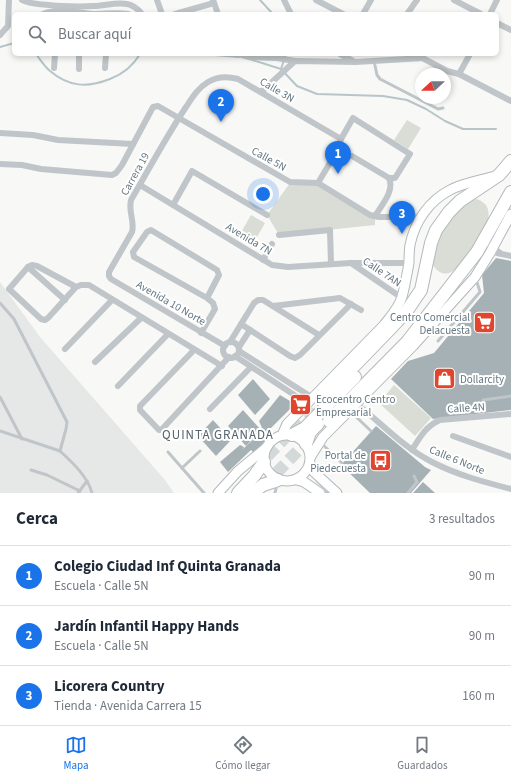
<!DOCTYPE html>
<html lang="es">
<meta charset="utf-8">
<style>
body{margin:0;font-family:"Source Sans 3",sans-serif;background:#f2f2f3;color:#1f2937}
.compass{position:absolute;left:415px;top:68px;width:36px;height:36px;border-radius:50%;background:#fff;box-shadow:0 2px 6px #0003;rotate:248deg}
.you{position:absolute;left:263px;top:194px;width:14px;height:14px;margin:-10px;border:3px solid #fff;border-radius:50%;background:#1a73e8;box-shadow:0 0 0 6px #1a73e833}
.badge{display:grid;place-items:center;width:26px;height:26px;border-radius:50%;background:#1a73e8;color:#fff;font-size:13px;font-weight:700}
.pin{position:absolute;translate:-50% -33px;filter:drop-shadow(0 1px 2px #0008)}
.pin::after{content:'';position:absolute;top:21px;width:14px;height:12px;background:inherit;clip-path:polygon(0 0,100% 0,50% 100%)}
.list{margin:0;padding:0;list-style:none}
h2{display:flex;justify-content:space-between;align-items:center;height:52px;margin:0;padding:0 16px;font-size:17px}
h2 small{font-size:13px;font-weight:400;color:#747a83}
.list li{display:grid;grid-template-columns:26px 1fr auto;gap:12px;align-items:center;box-sizing:border-box;height:60px;padding:0 16px;border-top:1px solid #e0e1e3}
.list b{display:block;font-size:15px;white-space:nowrap}
.list p{margin:0;font-size:13px;white-space:nowrap;color:#747a83}
.list em{font-size:13px;font-style:normal;color:#747a83}
.icon{flex:none;width:22px;height:22px;fill:none;stroke:currentColor;stroke-width:2;stroke-linecap:round;stroke-linejoin:round}
.map{position:relative;flex:none;width:511px;height:493px;overflow:hidden}
.search{position:absolute;background:#fff;box-shadow:0 2px 6px #0003;left:12px;right:12px;top:12px;height:44px;display:flex;align-items:center;gap:10px;box-sizing:border-box;padding:0 14px;border-radius:6px;color:#747a83;font-size:15px}
.sheet{height:232px;background:#fff}
nav{display:flex;justify-content:space-around;align-items:center;box-sizing:border-box;height:56px;border-top:1px solid #e0e1e3;background:#fff;font-size:11px;color:#747a83}
nav a{display:grid;justify-items:center;gap:2px}
nav .on{color:#1a73e8}
.map>svg:first-child{display:block}
</style>
<div class="map">
<svg width="511" height="493" viewBox="0 0 511 493">
<rect width="100%" height="100%" fill="#f8f8f6"/>
<path fill="#e6e8e7" d="M0 282 40 337 165 480 174 493H0Z"/>
<g fill="#d9ddd5">
<path d="M407 120 421 128 408 149 394 140Z"/>
<path d="M290 183H318L375 217V225L279 235 267 215Z"/>
<path d="M477 199C487 203 490 209 488 220 479 235 453 297 432 264L439 234 446 222 467 201Z"/>
<path d="M251 215 265 223 253 244 239 236Z"/>
<path d="M394 385 431 418 415 436 379 403Z"/>
</g>
<g fill="none" stroke-linecap="round" stroke-linejoin="round">
<g stroke="#b7c5c8" stroke-width="2">
<path d="M260 0 273 14"/>
<path d="M0 47 14 43"/>
<path d="M36 54C40 59 44 66 50 71 69 87 87 88 110 79 123 74 133 66 140 54"/>
<path d="M203 54 239 57"/>
<path d="M249 59 281 69 297 86 317 94 383 96 407 100 426 109 445 121 463 129H496"/>
<path d="M281 69 286 54"/>
</g>
</g>
<g fill="#a6b1b5">
<path d="M496 258 511 261V410L433 419 391 379 408 361 434 353 484 293 482 275Z"/>
<path d="M253 379 270 399 255 415 238 395Z"/>
<path d="M280 395 295 404 267 432 270 435 254 453 251 450 228 472 220 462 240 445 244 447 243 449 263 430 259 421Z"/>
<path d="M243 410 261 430 246 446 228 426Z"/>
<path d="M213 420 231 440 216 456 198 436Z"/>
<path d="M376 426 425 467 431 470 411 493H370L341 465Z"/>
<path d="M423 482 435 493H413Z"/>
</g>
<g fill="none" stroke-linecap="round" stroke-linejoin="round">
<g stroke="#d3d8d8" stroke-width="12" stroke-dasharray="12 6" stroke-linecap="butt">
<path d="M255 469 328 393"/>
<path d="M264 486 312 436"/>
</g>
<defs>
<g id="secondary">
<circle cx="287" cy="458" r="23"/>
<path d="M282 435 287 424 384 325C391 316 399 307 402 297 405 286 407 274 409 263 409 257 409 251 410 245 415 221 429 201 450 190 463 183 478 181 491 177"/>
<path d="M311 456 323 437 413 346 475 277 490 253 511 214"/>
<path d="M310 464 314 472 337 493"/>
<path d="M297 480 304 482 320 493"/>
<path d="M218 493 238 471 267 447"/>
</g>
<g id="highway">
<path d="M328 393 390 329 406 312 421 290 431 243 436 230 449 212 460 201 499 175 511 161"/>
<path d="M329 421 407 342 477 252 511 192"/>
<path d="M292 435 305 428 355 377"/>
<path d="M306 444 310 432 318 424"/>
<path d="M238 493 254 476 264 462"/>
<path d="M252 493 263 485 278 480"/>
</g>
</defs>
<use href="#secondary" stroke="#b2b9bc" stroke-width="11"/>
<use href="#highway" stroke="#b3b8bb" stroke-width="14"/>
<g stroke="#bfc5c8" stroke-width="3">
<path d="M374 61 377 75 380 79 438 109 443 108"/>
<path d="M0 303 14 319 67 422 66 429 60 451C72 462 88 477 92 493"/>
<path d="M445 314 455 321"/>
<path d="M438 341 480 292 476 279"/>
<path d="M0 397 22 439"/>
<path d="M483 400 511 396"/>
<path d="M351 412 371 431"/>
<path d="M0 431 60 451"/>
<path d="M321 443 342 463"/>
<path d="M200 451 182 468 204 493"/>
<path d="M168 452 182 468"/>
<path d="M31 470 47 475 80 491"/>
<path d="M307 479 327 493"/>
<path d="M317 481 326 489"/>
<path d="M78 493 87 481"/>
<path d="M275 493 277 484"/>
<path d="M408 493 417 482 414 476"/>
</g>
<g stroke="#bfc5c8" stroke-width="6">
<path d="M22 0C32 6 79 7 93 6 104 6 116 2 127 4 134 5 138 9 142 14"/>
<path d="M157 0 162 14"/>
<path d="M213 0 218 14"/>
<path d="M284 0 291 14"/>
<path d="M316 0 343 14"/>
<path d="M454 0 481 14"/>
<path d="M43 14C58 7 77 13 93 14 105 14 116 12 128 14"/>
<path d="M175 14 214 3"/>
<path d="M363 14 371 0"/>
<path d="M407 14 417 0"/>
<path d="M490 14 497 0"/>
<path d="M497 23 511 30"/>
<path d="M0 35 8 26 9 0"/>
<path d="M238 54 248 57 277 58 295 61"/>
<path d="M340 54 353 61"/>
<path d="M415 54 447 71 459 74 511 101"/>
<path d="M54 68 55 54"/>
<path d="M105 68 106 54"/>
<path d="M79 69V54"/>
<path d="M459 74 470 54"/>
<path d="M261 92 295 61 356 62 423 58"/>
<path d="M0 133 33 135 58 140 133 144"/>
<path d="M352 156 389 178C395 191 381 206 375 216"/>
<path d="M0 164 22 165 41 169 112 175 116 173 122 165 153 107 158 106 290 182 318 183 370 215 379 217H420"/>
<path d="M318 183 338 149 341 139 353 118 410 154 395 178H389"/>
<path d="M140 185 272 265 288 267 351 263H409"/>
<path d="M173 205 192 171 267 215"/>
<path d="M279 235 330 230 331 264"/>
<path d="M483 240 500 253"/>
<path d="M497 253 511 256"/>
<path d="M263 260 272 244"/>
<path d="M351 263 402 298"/>
<path d="M28 267 65 300"/>
<path d="M76 287 48 318 45 320 41 319 9 289 28 267 32 265 37 266 76 287 81 285H89L222 366"/>
<path d="M273 306 340 298 361 310"/>
<path d="M241 324 290 356 295 358 300 355 351 304"/>
<path d="M201 333 215 309 213 303 207 298 134 257 133 252 147 232 151 230 217 270 219 275 207 298"/>
<path d="M230 342 254 303 258 300H263L319 335"/>
<circle cx="231" cy="350" r="8"/>
<path d="M225 346 111 279 109 276V272L132 232C135 221 128 212 131 200 149 169 166 137 186 107 192 98 198 88 208 82 218 76 227 76 238 79L341 139"/>
<path d="M239 347 250 330"/>
<path d="M65 349 112 300"/>
<path d="M194 350 140 406V410L159 430H161L164 427 229 357"/>
<path d="M239 351 313 398"/>
<path d="M235 356 308 404"/>
<path d="M95 362 141 318"/>
<path d="M118 386 168 334"/>
<path d="M355 404 363 409C385 427 406 449 432 462 457 475 484 482 511 489"/>
<path d="M210 409 251 367"/>
<path d="M453 436 511 457"/>
<path d="M412 450C420 437 426 426 440 420L511 414"/>
</g>
<use href="#secondary" stroke="#fff" stroke-width="9"/>
<use href="#highway" stroke="#fff" stroke-width="12"/>
</g>
<defs>
<symbol id="supermarket-square" viewBox="-11 -11 22 22"><rect x="-9" y="-9" width="18" height="18" rx="4" fill="#e1452e" stroke="#fff"/><path d="M-6-5.5h2.5l.6 2H6L4.5 2H-2.5L-4.4-4H-6ZM-1.5 3.2a1.3 1.3 0 1 0 .1 0ZM3 3.2a1.3 1.3 0 1 0 .1 0Z" fill="#fff"/></symbol>
<symbol id="shop-square" viewBox="-11 -11 22 22"><rect x="-9" y="-9" width="18" height="18" rx="4" fill="#e1452e" stroke="#fff"/><path d="M-5-2.5h2.3a2.7 3.5 0 0 1 5.4 0H5L5.5 6h-11ZM-1.5-2.5h3a1.5 2.3 0 0 0-3 0Z" fill="#fff"/></symbol>
<symbol id="bus-square" viewBox="-11 -11 22 22"><rect x="-9" y="-9" width="18" height="18" rx="4" fill="#e1452e" stroke="#fff"/><path d="M-5-6H5V4H4V6H2V4H-2V6H-4V4H-5ZM-3.5-4V0h7V-4ZM-3.5 1.2v1.5H-2V1.2ZM2 1.2v1.5H3.5V1.2Z" fill="#fff"/></symbol>
</defs>
<g fill-rule="evenodd">
<use href="#supermarket-square" x="472" y="310" width="25" height="25"/>
<use href="#shop-square" x="432" y="366" width="25" height="25"/>
<use href="#supermarket-square" x="288" y="392" width="25" height="25"/>
<use href="#bus-square" x="368" y="448" width="25" height="25"/>
</g>
<g text-anchor="middle" dominant-baseline="central" stroke-width="4" stroke-linejoin="round" paint-order="stroke">
<g font-size="11" fill="#647780" stroke="#fff">
<text transform="translate(277 90) rotate(30)">Calle 3N</text>
<text transform="translate(269 159) rotate(29)">Calle 5N</text>
<text transform="translate(135 174) rotate(-61)">Carrera 19</text>
<text transform="translate(249 239) rotate(31)">Avenida 7N</text>
<text transform="translate(382 272) rotate(34)">Calle 7AN</text>
<text transform="translate(171 303) rotate(30)">Avenida 10 Norte</text>
<text transform="translate(466 408) rotate(-4)">Calle 4N</text>
<text transform="translate(457 460) rotate(22)">Calle 6 Norte</text>
</g>
<g font-size="11" fill="#647780" stroke="#fff" text-anchor="end">
<text x="470" y="317">Centro Comercial<tspan x="470" dy="13">Delacuesta</tspan></text>
<text x="460" y="379" text-anchor="start">Dollarcity</text>
<text x="316" y="399" text-anchor="start">Ecocentro Centro<tspan x="316" dy="13">Empresarial</tspan></text>
<text x="366" y="455">Portal de<tspan x="366" dy="13">Piedecuesta</tspan></text>
</g>
<g font-size="13" letter-spacing="1" fill="#56646c" stroke="#fff">
<text x="218" y="435">QUINTA GRANADA</text>
</g>
</g>
</svg>
<svg class="compass" viewBox="-18 -18 36 36"><path d="M0-13l5 13h-10z" fill="#e53935"/><path d="M0 13l5-13h-10z" fill="#747a83"/></svg>
<div class="you"></div>
<div class="pin badge" style="left:338px;top:174px">1</div>
<div class="pin badge" style="left:221px;top:122px">2</div>
<div class="pin badge" style="left:402px;top:234px">3</div>
<div class="search"><svg class="icon" aria-label="search" viewBox="0 0 24 24"><circle cx="10" cy="10" r="6"/><path d="M15 15l6 6"/></svg>Buscar aquí</div>
</div>
<section class="sheet">
<h2>Cerca<small>3 resultados</small></h2>
<ul class="list">
<li><span class="badge">1</span><div><b>Colegio Ciudad Inf Quinta Granada</b><p>Escuela · Calle 5N</p></div><em>90 m</em></li>
<li><span class="badge">2</span><div><b>Jardín Infantil Happy Hands</b><p>Escuela · Calle 5N</p></div><em>90 m</em></li>
<li><span class="badge">3</span><div><b>Licorera Country</b><p>Tienda · Avenida Carrera 15</p></div><em>160 m</em></li>
</ul>
</section>
<nav>
<a class="on"><svg class="icon" aria-label="map" viewBox="0 0 24 24"><path d="M3 6l6-2 6 2 6-2v14l-6 2-6-2-6 2zM9 4v14M15 6v14"/></svg>Mapa</a>
<a><svg class="icon" aria-label="directions" viewBox="0 0 24 24"><path d="M12 3l9 9-9 9-9-9zM9 14v-3h6M13 9l2 2-2 2"/></svg>Cómo llegar</a>
<a><svg class="icon" aria-label="saved" viewBox="0 0 24 24"><path d="M7 4h10v16l-5-4-5 4z"/></svg>Guardados</a>
</nav>
